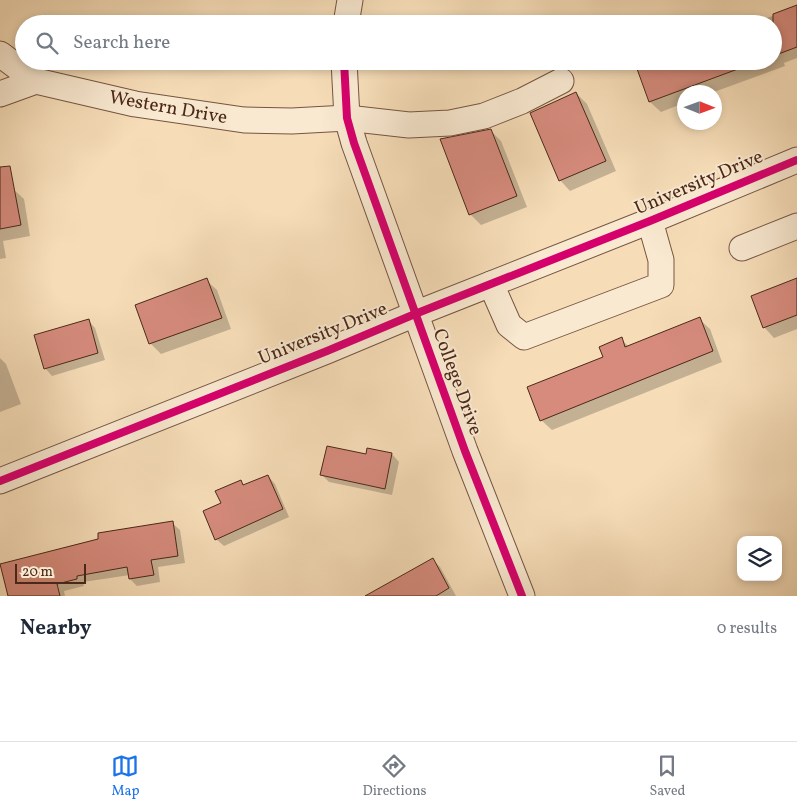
<!DOCTYPE html>
<style>
body{margin:0;font-family:Vollkorn,serif;background:#f2f2f3;color:#1f2937}
.controls{position:absolute;right:15px;bottom:15px;display:grid;overflow:hidden;border-radius:10px;box-shadow:0 2px 8px #0003}
.controls button{width:45px;height:45px;display:grid;place-items:center;padding:0;border:0;border-bottom:1px solid #e0e1e3;background:#fff;color:#1f2937;font:25px sans-serif}
.compass{position:absolute;left:677px;top:85px;width:45px;height:45px;border-radius:50%;background:#fff;box-shadow:0 2px 8px #0003;rotate:91deg}
.scale{position:absolute;left:15px;bottom:12px;width:71px;box-sizing:border-box;padding-left:5px;border:2px solid #4b2819;border-top:0;font-size:14px;line-height:18px;white-space:nowrap;color:#4b2819;-webkit-text-stroke:4px #f9e9d1;paint-order:stroke}
.list{margin:0;padding:0;list-style:none}
h2{display:flex;justify-content:space-between;align-items:center;height:65px;margin:0;padding:0 20px;font-size:21px}
h2 small{font-size:16px;font-weight:400;color:#747a83}
.icon{flex:none;width:28px;height:28px;fill:none;stroke:currentColor;stroke-width:2;stroke-linecap:round;stroke-linejoin:round}
.map{position:relative;flex:none;width:797px;height:596px;overflow:hidden}
.search{position:absolute;background:#fff;box-shadow:0 2px 8px #0003;left:15px;right:15px;top:15px;height:55px;display:flex;align-items:center;gap:12px;box-sizing:border-box;padding:0 18px;border-radius:28px;color:#747a83;font-size:19px}
.sheet{height:145px;background:#fff}
nav{display:flex;justify-content:space-around;align-items:center;box-sizing:border-box;height:70px;border-top:1px solid #e0e1e3;background:#fff;font-size:14px;color:#747a83}
nav a{display:grid;justify-items:center;gap:2px}
nav .on{color:#1a73e8}
.map>svg:first-child{display:block}
</style>
<div class="map">
<svg width="797" height="596" viewBox="0 0 797 596">
<rect width="100%" height="100%" fill="#f6ddb8"/>
<filter id="stains"><feTurbulence type="fractalNoise" baseFrequency=".004" numOctaves="4"/><feColorMatrix values="0 0 0 0 .2 0 0 0 0 .09 0 0 0 0 .02 0 0 0 .5 -.17"/></filter>
<radialGradient id="worn" r=".72"><stop offset=".6" stop-color="#630" stop-opacity="0"/><stop offset="1" stop-color="#630" stop-opacity=".3"/></radialGradient>
<g fill="#0003">
<path d="M797 7V58L784 63 785 66 714 92H684V103L661 112 650 102 637 67 650 61H773V24H750Z"/>
<path d="M576 93 587 104 616 171 570 191 560 180Z"/>
<path d="M490 130 501 141 527 207 481 225 470 214Z"/>
<path d="M13 189 24 199 30 236 3 241 6 258 0 259V191Z"/>
<path d="M797 279V329L774 338 764 327Z"/>
<path d="M206 280 217 290 231 329 161 354 151 344 136 305Z"/>
<path d="M699 319 710 329 722 362 552 430 541 420 621 339 629 347Z"/>
<path d="M88 320 95 328 105 360 52 376 45 368Z"/>
<path d="M0 358 6 364 21 404 0 412Z"/>
<path d="M368 449 392 454 399 462 392 495 329 482 322 475 367 455Z"/>
<path d="M268 476 275 484 289 517 224 546 216 539 222 504 241 482 245 486Z"/>
<path d="M172 523 180 530 185 563 158 567 160 582 137 586 130 579V575L83 582 84 586 64 591 65 596H9Z"/>
<path d="M433 560 440 567 456 596H368Z"/>
</g>
<g fill="#d68b7d" stroke="#4b2819">
<path d="M797 5V47L773 56V14Z"/>
<path d="M649 61H754V63L649 102 636 66Z"/>
<path d="M576 92 606 161 559 181 530 113Z"/>
<path d="M491 129 517 196 469 215 440 139Z"/>
<path d="M10 166 21 225 0 229V167Z"/>
<path d="M207 278 222 318 149 344 135 305Z"/>
<path d="M797 278V315L763 328 751 296Z"/>
<path d="M700 317 713 351 540 421 527 387 603 357 599 347 622 337 625 347Z"/>
<path d="M89 319 98 353 44 369 34 335Z"/>
<path d="M327 446 366 454 367 448 392 453 385 489 320 475Z"/>
<path d="M268 475 283 509 215 540 203 511 221 503 215 491 241 480 243 485Z"/>
<path d="M173 521 178 556 151 560 154 575 129 579 127 567 77 576V579L57 584 60 596H8L0 564 98 539V533Z"/>
<path d="M433 558 449 588 436 596H365Z"/>
</g>
<g fill="none" stroke-linecap="round" stroke-linejoin="round">
<defs>
<g id="minor">
<path d="M346 24 350 0"/>
<path d="M0 54 36 81 135 104 244 120 292 121 347 118 409 125 450 123 484 116 522 101 561 81"/>
<path d="M344 61 347 118 354 143 465 451 522 596"/>
<path d="M0 94 36 81"/>
<path d="M742 248 797 226"/>
<path d="M491 284 509 325 524 337 661 285V260L650 221"/>
<path d="M0 481 327 351 415 314 650 221 797 160"/>
</g>
</defs>
<use href="#minor" stroke="#765541" stroke-width="27"/>
<use href="#minor" stroke="#f9e9d1" stroke-width="25"/>
<defs>
<g id="cycleway">
<path d="M344 61 347 118 354 143 465 451 522 596"/>
<path d="M0 481 327 351 415 314 650 221 797 160"/>
</g>
</defs>
<use href="#cycleway" stroke="#f9e9d1" stroke-width="11"/>
<use href="#cycleway" stroke="#d6006c" stroke-width="8"/>
</g>
<g text-anchor="middle" dominant-baseline="central" stroke-width="4" stroke-linejoin="round" paint-order="stroke">
<g font-size="19" fill="#4b2819" stroke="#f9e9d1">
<text transform="translate(168 108) rotate(10)">Western Drive</text>
<text transform="translate(699 183) rotate(-23)">University Drive</text>
<text transform="translate(323 334) rotate(-22)">University Drive</text>
<text transform="translate(457 382) rotate(70)">College Drive</text>
</g>
</g>
<rect width="100%" height="100%" filter="url(#stains)"/>
<rect width="100%" height="100%" fill="url(#worn)"/>
</svg>
<div class="controls">
<button><svg class="icon" aria-label="layers" viewBox="0 0 24 24"><path d="M12 4l9 5-9 5-9-5zM3 14l9 5 9-5"/></svg></button>
</div>
<svg class="compass" viewBox="-18 -18 36 36"><path d="M0-13l5 13h-10z" fill="#e53935"/><path d="M0 13l5-13h-10z" fill="#747a83"/></svg>
<div class="scale">20 m</div>
<div class="search"><svg class="icon" aria-label="search" viewBox="0 0 24 24"><circle cx="10" cy="10" r="6"/><path d="M15 15l6 6"/></svg>Search here</div>
</div>
<section class="sheet">
<h2>Nearby<small>0 results</small></h2>
<ul class="list">
</ul>
</section>
<nav>
<a class="on"><svg class="icon" aria-label="map" viewBox="0 0 24 24"><path d="M3 6l6-2 6 2 6-2v14l-6 2-6-2-6 2zM9 4v14M15 6v14"/></svg>Map</a>
<a><svg class="icon" aria-label="directions" viewBox="0 0 24 24"><path d="M12 3l9 9-9 9-9-9zM9 14v-3h6M13 9l2 2-2 2"/></svg>Directions</a>
<a><svg class="icon" aria-label="saved" viewBox="0 0 24 24"><path d="M7 4h10v16l-5-4-5 4z"/></svg>Saved</a>
</nav>
